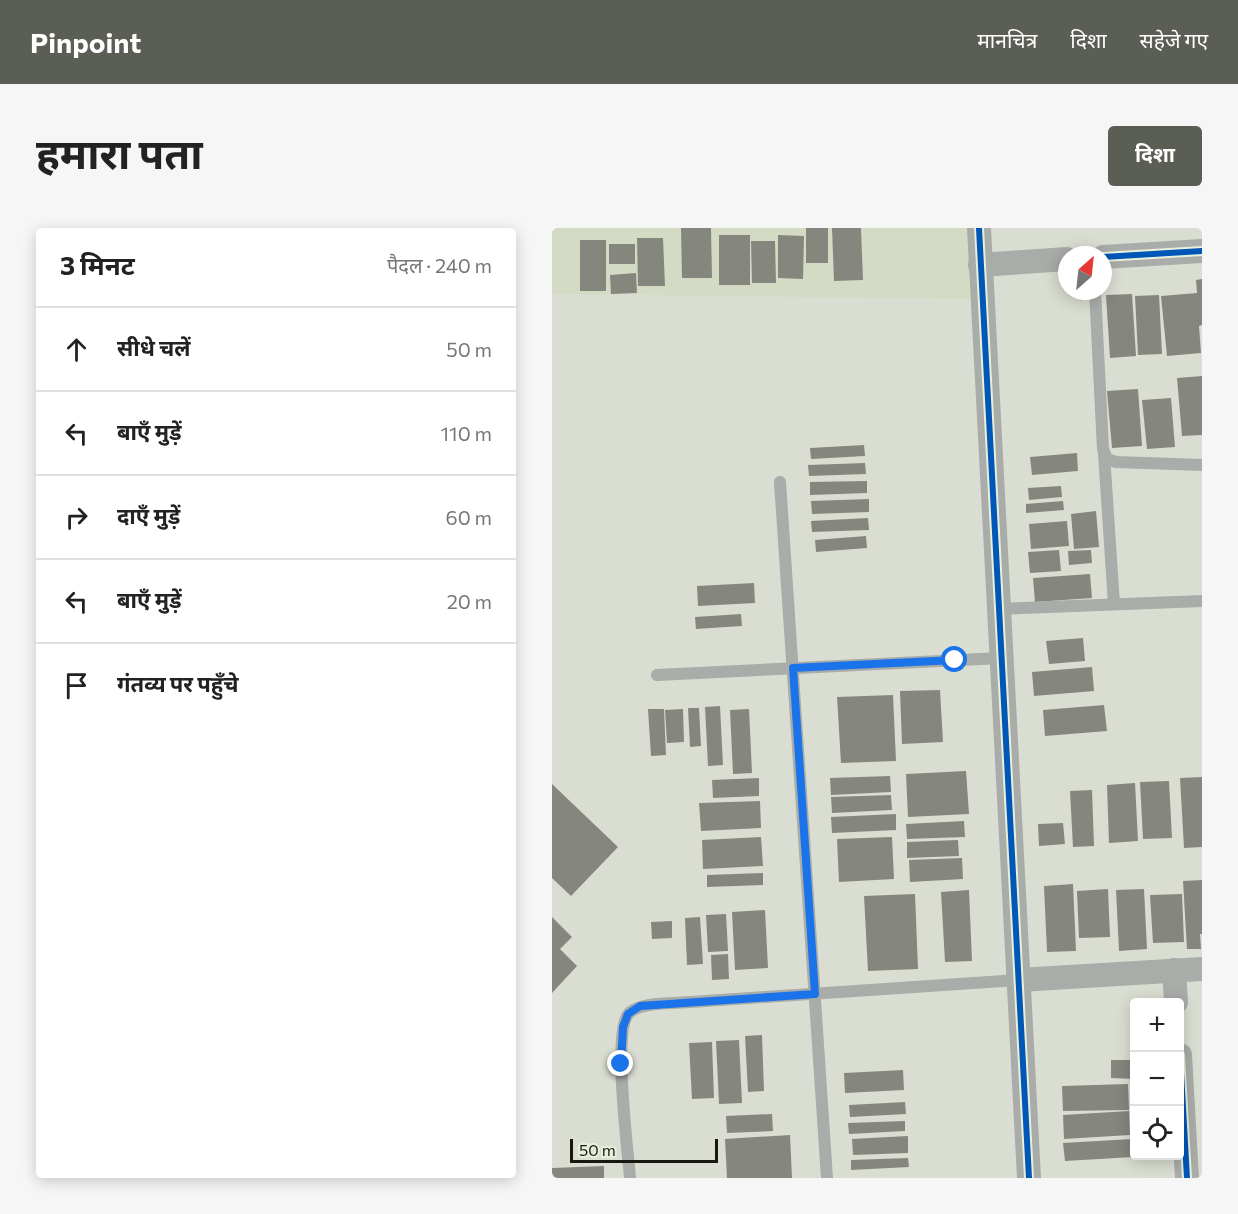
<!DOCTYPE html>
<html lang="hi">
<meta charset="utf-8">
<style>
body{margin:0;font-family:Commissioner,"Noto Sans Devanagari",sans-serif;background:#f6f6f6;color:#222}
.controls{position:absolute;right:18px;bottom:18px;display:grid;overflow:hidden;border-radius:6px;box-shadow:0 3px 15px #0003}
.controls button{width:54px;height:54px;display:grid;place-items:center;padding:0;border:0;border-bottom:2px solid #e0e0e0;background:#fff;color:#222;font:30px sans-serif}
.compass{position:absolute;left:506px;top:18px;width:54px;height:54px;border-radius:50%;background:#fff;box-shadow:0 3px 15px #0003;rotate:27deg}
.scale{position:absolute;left:18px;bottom:15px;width:148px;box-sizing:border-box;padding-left:6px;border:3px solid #171911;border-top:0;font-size:16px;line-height:21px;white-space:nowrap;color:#171911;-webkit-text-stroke:4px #e9f0da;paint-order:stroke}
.stop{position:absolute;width:18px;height:18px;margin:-14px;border:4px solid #1a73e8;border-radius:50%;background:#fff}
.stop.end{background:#1a73e8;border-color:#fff;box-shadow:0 2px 6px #0008}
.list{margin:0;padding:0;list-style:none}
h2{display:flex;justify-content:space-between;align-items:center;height:78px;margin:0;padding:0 24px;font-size:26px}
h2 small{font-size:20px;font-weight:400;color:#767676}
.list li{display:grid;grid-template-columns:39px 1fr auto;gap:18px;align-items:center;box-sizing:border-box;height:84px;padding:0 24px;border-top:2px solid #e0e0e0}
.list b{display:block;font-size:22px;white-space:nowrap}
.list em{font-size:20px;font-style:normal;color:#767676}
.icon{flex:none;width:33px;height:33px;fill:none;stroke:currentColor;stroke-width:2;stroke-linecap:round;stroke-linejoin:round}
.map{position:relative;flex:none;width:650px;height:950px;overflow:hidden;border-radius:6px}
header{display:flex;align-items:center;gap:36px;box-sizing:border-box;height:84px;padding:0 30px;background:#5b5e55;color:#fff}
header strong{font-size:28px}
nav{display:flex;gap:33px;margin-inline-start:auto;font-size:21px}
.intro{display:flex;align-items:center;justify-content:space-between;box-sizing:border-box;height:144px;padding:0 36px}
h1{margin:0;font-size:42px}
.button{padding:15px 27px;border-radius:6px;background:#5b5e55;color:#fff;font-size:21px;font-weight:700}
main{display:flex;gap:36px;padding:0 36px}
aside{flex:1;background:#fff;border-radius:6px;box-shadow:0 3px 15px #0003}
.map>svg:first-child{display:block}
</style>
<header>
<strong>Pinpoint</strong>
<nav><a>मानचित्र</a><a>दिशा</a><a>सहेजे गए</a></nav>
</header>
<div class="intro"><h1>हमारा पता</h1><a class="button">दिशा</a></div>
<main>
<aside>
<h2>3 मिनट<small>पैदल · 240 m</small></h2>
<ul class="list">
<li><svg class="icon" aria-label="ahead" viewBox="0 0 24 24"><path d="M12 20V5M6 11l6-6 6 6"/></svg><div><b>सीधे चलें</b></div><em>50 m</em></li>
<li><svg class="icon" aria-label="left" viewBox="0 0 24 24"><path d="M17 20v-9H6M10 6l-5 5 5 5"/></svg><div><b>बाएँ मुड़ें</b></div><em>110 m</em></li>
<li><svg class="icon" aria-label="right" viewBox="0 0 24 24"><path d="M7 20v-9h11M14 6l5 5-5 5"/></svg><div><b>दाएँ मुड़ें</b></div><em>60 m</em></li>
<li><svg class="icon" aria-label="left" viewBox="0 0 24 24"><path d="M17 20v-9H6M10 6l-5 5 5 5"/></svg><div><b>बाएँ मुड़ें</b></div><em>20 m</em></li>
<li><svg class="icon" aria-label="arrive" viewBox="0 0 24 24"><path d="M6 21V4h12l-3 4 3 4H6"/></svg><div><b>गंतव्य पर पहुँचे</b></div></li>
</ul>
</aside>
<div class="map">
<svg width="650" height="950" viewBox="0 0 650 950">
<rect width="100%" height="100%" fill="#daded2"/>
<path fill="#d4dbc5" d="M0 0H423L425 71 0 66Z"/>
<g fill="#85877e">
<path d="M129 0H159L160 50H130Z"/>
<rect x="254" y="0" width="22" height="35"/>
<path d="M280 0H309L311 52 282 53Z"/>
<rect x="167" y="7" width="31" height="50"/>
<path d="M226 7 252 8 251 51 226 50Z"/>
<path d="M85 10H111L113 58H86Z"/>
<rect x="28" y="12" width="26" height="51"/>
<path d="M199 13H223L224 55H200Z"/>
<rect x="57" y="16" width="26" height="20"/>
<path d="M84 45 85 65 59 66 58 47Z"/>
<path d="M650 51V97L647 98 649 125 615 128 609 68 645 65 644 52Z"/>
<path d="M580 66 584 128 558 130 554 67Z"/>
<path d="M607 67 610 126 586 127 583 68Z"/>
<path d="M650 148V207L630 208 625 150Z"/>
<path d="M586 161 590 218 560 220 555 163Z"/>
<path d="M619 170 623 219 595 221 590 172Z"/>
<path d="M312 217 313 228 259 231 258 220Z"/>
<path d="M525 225 526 243 480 247 478 229Z"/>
<path d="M313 235 314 246 257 248 256 237Z"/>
<path d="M315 253V265L258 267V254Z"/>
<path d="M509 258 510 269 477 272 476 260Z"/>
<path d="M317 271V284L260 286 259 273Z"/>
<path d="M511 273 512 282 474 285V276Z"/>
<path d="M544 283 547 319 522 321 519 286Z"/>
<path d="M316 290 317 302 260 304 259 293Z"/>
<path d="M515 293 517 318 479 321 477 296Z"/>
<path d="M314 308 315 320 264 324 263 312Z"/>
<path d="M507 322 509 343 478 345 476 324Z"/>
<path d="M539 322 540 335 517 337 516 323Z"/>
<path d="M538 346 540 370 483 374 481 350Z"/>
<path d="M202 355 203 375 146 378 145 358Z"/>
<path d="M189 386 190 398 144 401 143 389Z"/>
<path d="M531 410 533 433 497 436 494 413Z"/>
<path d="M540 439 542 463 482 468 480 444Z"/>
<path d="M388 462 391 514 350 516 348 463Z"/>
<path d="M341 467 344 533 289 535 285 469Z"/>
<path d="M552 477 555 503 493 508 491 482Z"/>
<path d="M168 478 171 537 156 538 153 479Z"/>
<path d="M136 480H147L149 518 138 519Z"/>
<path d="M96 481H112L114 527 99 528Z"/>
<path d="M131 481 132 514 115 515 113 482Z"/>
<path d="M197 481 200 545 181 546 178 482Z"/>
<path d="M414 543 417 586 356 589 354 546Z"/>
<path d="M338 548 339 564 279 567 278 550Z"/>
<path d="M650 549V619L632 620 628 550Z"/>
<path d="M207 550V568L161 570 160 552Z"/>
<path d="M617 553 620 610 591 611 588 554Z"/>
<path d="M583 555 586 613 557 615 555 557Z"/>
<path d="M0 556 66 619 19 668 0 650Z"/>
<path d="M540 562 542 618 521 619 518 563Z"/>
<path d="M339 567 340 582 280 585 279 569Z"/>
<path d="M208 573 209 600 149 603 147 575Z"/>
<path d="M344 586V602L280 605 279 589Z"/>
<path d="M412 593 413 609 355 611 354 596Z"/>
<path d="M511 595 513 616 487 618 486 596Z"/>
<path d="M209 609 211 638 151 641 150 612Z"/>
<path d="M340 609 342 651 287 654 285 611Z"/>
<path d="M406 612 407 628 355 630V614Z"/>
<path d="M410 630 411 651 358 654 357 632Z"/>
<path d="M211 645V657L155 659V647Z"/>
<path d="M650 652V706H648L649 721H635L631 653Z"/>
<path d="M521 656 524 723 495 724 492 658Z"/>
<path d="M556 661 558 709 527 710 525 663Z"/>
<path d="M592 661 595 721 567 723 564 662Z"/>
<path d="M417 662 420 733 393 734 389 664Z"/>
<path d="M363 666 366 741 316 743 312 668Z"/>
<path d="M630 666 632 714 601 715 598 667Z"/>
<path d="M213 682 216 740 183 742 180 684Z"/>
<path d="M174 686 176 723 156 724 154 687Z"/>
<path d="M0 689 20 709 8 721 25 738 0 765Z"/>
<path d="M148 689 151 736 135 737 133 690Z"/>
<path d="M120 693V710L100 711 99 694Z"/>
<path d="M176 726 177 751 160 752 159 727Z"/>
<path d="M210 807 212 863 196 864 193 808Z"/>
<path d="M187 812 190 875 167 876 164 813Z"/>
<path d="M160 814 162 870 140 871 137 815Z"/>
<path d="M559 832H582V851L559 850Z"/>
<path d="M351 842 352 862 293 865 292 845Z"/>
<path d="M576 856 577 882 511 883 510 858Z"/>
<path d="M353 874 354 886 298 889 297 877Z"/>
<path d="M577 883 578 907 512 911 511 887Z"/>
<path d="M220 886 221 903 175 905 174 888Z"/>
<path d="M353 893V903L297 906 296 895Z"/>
<path d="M238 907 240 950H175L173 911Z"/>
<path d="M356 908V925L301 927 300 911Z"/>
<path d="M580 911 581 929 513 933 511 915Z"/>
<path d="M356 930 357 939 299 942V932Z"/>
<path d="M52 938V950H0V940Z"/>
</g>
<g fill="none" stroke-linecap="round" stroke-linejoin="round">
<g stroke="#a9aca8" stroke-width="12">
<path d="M543 63 551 221 555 231 564 234 650 237"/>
<path d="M552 226 562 376"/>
<path d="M228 254 275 950"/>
<path d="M447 381 650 373"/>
<path d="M105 447 449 430"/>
<path d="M78 950C76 923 60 802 77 785 88 774 123 775 139 774L467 752"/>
</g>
<g stroke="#a9aca8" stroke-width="24">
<path d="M427 0 477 950"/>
<path d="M551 29 650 23"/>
<path d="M428 37 515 31"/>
<path d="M622 742 624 774"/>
<path d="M467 752 650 741"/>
<path d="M628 827 635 950"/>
</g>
<defs>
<g id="cycleway">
<path d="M427 0 477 950"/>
<path d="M551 29 650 23"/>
<path d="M628 827 635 950"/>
</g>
</defs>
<use href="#cycleway" stroke="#e9f0da" stroke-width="10"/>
<use href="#cycleway" stroke="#0057b8" stroke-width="6"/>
</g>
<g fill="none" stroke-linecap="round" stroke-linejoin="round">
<path stroke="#1a73e8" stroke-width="8" d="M69 836 71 799 76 786 88 778 263 766 241 440 403 432"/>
</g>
</svg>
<div class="controls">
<button>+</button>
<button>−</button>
<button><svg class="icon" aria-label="locate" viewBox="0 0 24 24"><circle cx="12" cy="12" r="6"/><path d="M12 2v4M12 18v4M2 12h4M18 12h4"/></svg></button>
</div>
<svg class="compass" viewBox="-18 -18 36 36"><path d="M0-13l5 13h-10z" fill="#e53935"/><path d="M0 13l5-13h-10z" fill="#767676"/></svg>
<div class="scale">50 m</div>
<div class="stop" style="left:403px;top:432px"></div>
<div class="stop end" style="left:69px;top:836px"></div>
</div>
</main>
